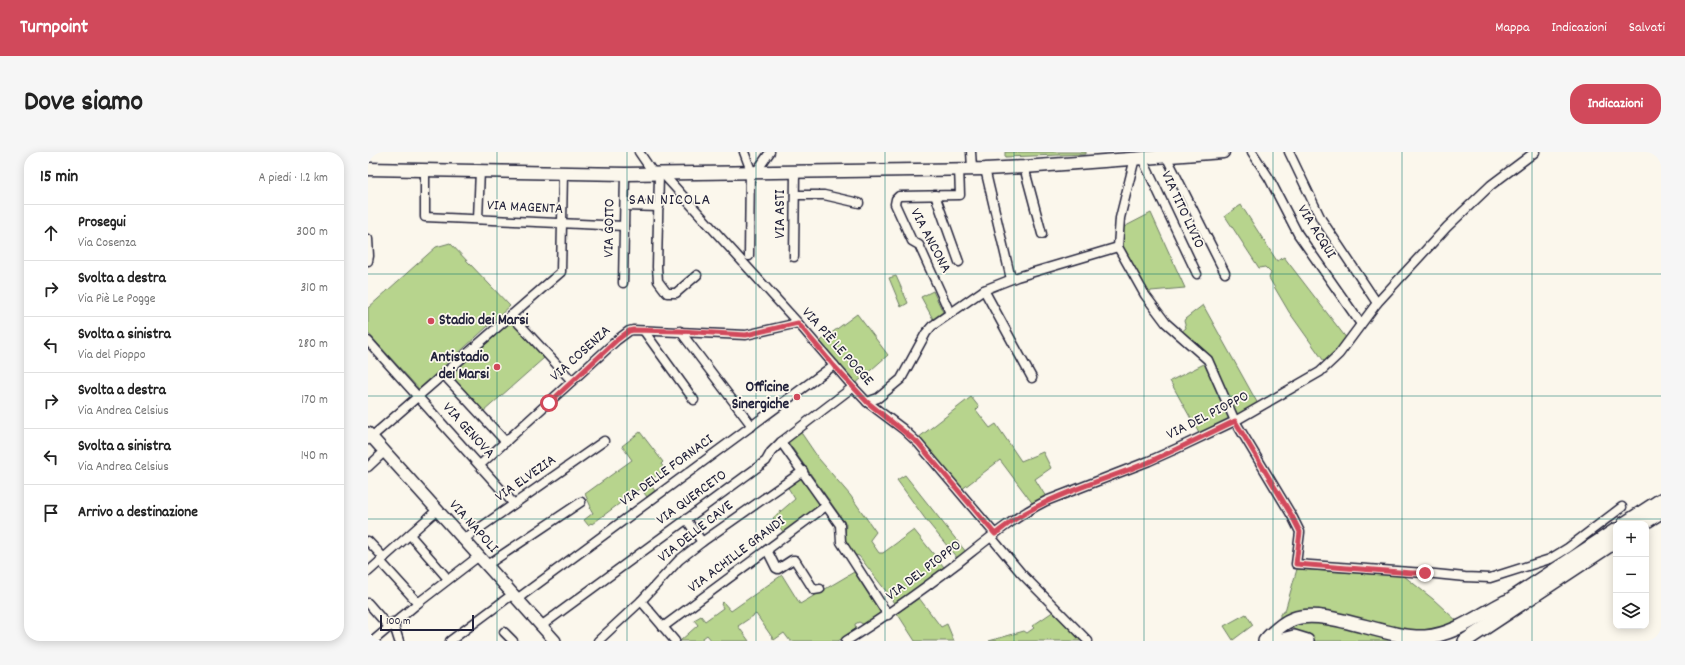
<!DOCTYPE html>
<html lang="it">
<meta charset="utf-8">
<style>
body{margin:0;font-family:Dekko,sans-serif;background:#f6f6f6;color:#222}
.controls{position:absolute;right:12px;bottom:12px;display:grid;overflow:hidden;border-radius:8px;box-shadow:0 2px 10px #0003}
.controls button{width:36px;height:36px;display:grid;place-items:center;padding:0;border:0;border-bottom:1px solid #e0e0e0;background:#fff;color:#222;font:20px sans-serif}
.scale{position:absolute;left:12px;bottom:10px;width:94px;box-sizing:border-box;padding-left:4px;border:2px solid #22223b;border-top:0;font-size:11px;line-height:14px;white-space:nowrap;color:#22223b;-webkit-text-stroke:3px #fbf7ec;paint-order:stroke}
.stop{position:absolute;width:12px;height:12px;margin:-9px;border:3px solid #d1495b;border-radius:50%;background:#fff}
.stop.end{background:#d1495b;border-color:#fff;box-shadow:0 1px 4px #0008}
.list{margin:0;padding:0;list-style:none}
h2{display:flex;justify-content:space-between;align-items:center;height:52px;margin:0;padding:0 16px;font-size:17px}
h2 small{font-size:13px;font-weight:400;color:#767676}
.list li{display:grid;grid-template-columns:26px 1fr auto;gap:12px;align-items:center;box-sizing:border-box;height:56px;padding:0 16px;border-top:1px solid #e0e0e0}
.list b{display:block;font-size:15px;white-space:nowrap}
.list p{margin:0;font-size:13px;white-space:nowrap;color:#767676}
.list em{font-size:13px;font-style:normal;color:#767676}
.icon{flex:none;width:22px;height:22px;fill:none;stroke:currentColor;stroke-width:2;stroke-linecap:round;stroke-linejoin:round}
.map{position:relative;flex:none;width:1293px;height:489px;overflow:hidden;border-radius:16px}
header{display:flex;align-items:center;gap:24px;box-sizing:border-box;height:56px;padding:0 20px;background:#d1495b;color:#fff}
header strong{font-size:19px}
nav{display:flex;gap:22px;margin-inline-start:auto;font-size:14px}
.intro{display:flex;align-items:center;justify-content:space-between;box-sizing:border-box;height:96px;padding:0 24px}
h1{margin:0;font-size:28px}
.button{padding:10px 18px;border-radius:16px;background:#d1495b;color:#fff;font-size:14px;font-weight:700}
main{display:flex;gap:24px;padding:0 24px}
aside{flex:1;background:#fff;border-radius:16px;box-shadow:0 2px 10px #0003}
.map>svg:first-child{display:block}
</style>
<header>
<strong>Turnpoint</strong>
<nav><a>Mappa</a><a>Indicazioni</a><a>Salvati</a></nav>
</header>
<div class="intro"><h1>Dove siamo</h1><a class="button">Indicazioni</a></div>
<main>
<aside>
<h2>15 min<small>A piedi · 1.2 km</small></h2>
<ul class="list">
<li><svg class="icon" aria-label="ahead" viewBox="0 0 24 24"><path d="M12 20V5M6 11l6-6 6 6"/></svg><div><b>Prosegui</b><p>Via Cosenza</p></div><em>300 m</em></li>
<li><svg class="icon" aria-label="right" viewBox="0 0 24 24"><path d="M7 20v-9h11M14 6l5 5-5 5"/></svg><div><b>Svolta a destra</b><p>Via Piè Le Pogge</p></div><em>310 m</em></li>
<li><svg class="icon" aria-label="left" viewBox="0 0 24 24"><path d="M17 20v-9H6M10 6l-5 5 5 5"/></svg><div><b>Svolta a sinistra</b><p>Via del Pioppo</p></div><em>280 m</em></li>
<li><svg class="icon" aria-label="right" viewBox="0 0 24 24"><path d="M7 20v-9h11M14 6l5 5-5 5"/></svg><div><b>Svolta a destra</b><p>Via Andrea Celsius</p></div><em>170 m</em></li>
<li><svg class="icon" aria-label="left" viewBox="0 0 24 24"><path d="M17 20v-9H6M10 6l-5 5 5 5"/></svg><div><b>Svolta a sinistra</b><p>Via Andrea Celsius</p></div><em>140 m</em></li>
<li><svg class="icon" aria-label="arrive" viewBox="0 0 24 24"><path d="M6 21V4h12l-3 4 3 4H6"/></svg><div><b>Arrivo a destinazione</b></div></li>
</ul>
</aside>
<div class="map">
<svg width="1293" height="489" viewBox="0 0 1293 489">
<rect width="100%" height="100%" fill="#fbf7ec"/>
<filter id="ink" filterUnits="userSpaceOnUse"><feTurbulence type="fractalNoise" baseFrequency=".025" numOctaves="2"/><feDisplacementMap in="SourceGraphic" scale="8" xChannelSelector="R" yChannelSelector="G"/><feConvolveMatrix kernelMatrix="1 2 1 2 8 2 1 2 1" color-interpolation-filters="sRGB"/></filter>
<g filter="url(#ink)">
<g fill="#b7d48d" stroke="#6c7b64">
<path d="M637 0H718V2L637 5Z"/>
<path d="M873 53 909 109 916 105 979 187 958 212 921 160 901 126 903 121 897 115 891 116 857 64Z"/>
<path d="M783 61 817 136 783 139 780 144 760 105 758 99 756 98 753 83 754 76Z"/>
<path d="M82 91 142 154 51 237 0 181V156L68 95Z"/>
<path d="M528 124 540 151 533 155 521 126Z"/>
<path d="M565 139 575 160 565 167 553 145Z"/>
<path d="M835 153 890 252 872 262 868 263 846 213 812 181 818 176 816 169 817 167Z"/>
<path d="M489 162 520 203 486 233 450 191Z"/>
<path d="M143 169 176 206 115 260 83 223Z"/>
<path d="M840 210 862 264C858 273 840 279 832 283L802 229Z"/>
<path d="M603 245 611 255 608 258 622 276 628 272 653 309 675 300 683 316 667 327 678 345 665 352 632 308 593 338 550 286Z"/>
<path d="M272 280 295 310 293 312 297 317 281 330 287 339 279 345 274 338 271 337 224 372 223 371 220 373 216 368 225 361 222 356 223 355 217 342 264 308 254 294Z"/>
<path d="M430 280 434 282 451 307 482 343 508 380 502 388 511 401H515L546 378 576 415 527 453 521 443 491 404 487 403 477 388 478 372 420 290V288Z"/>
<path d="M537 323 598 400 589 406 558 368 529 328Z"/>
<path d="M433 325 454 353 416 381 405 366 427 347 419 334Z"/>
<path d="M929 417 1036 424 1065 447 1091 471 1069 481 1006 475 912 468V462L917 459Z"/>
<path d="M486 420 514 463 497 473 491 470 487 472 488 478 470 489H422L416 481 406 488 388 462 370 474 381 489H344L339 483 331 489H312L330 473 326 468 333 464 337 469 355 456 353 452 355 450 363 459 414 423 432 452Z"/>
<path d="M551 446 573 475 579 472 586 489H547L529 461Z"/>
<path d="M686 459 715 489H621L656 479 659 481 666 476 664 474Z"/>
<path d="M878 462 885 473 865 488 856 474Z"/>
<path d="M939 467 1065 489H948L922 475Z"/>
</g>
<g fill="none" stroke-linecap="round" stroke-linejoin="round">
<defs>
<g id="minor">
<path d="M271 0 286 22"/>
<path d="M376 0 382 16 381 104"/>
<path d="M603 0 604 16"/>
<path d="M884 0 901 26 930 82 993 172"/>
<path d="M921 0 953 67 1009 151"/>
<path d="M798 1V4L857 121"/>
<path d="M767 6 752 66 750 95 777 143 798 171 840 208 867 269 924 364 932 380 928 412 1057 421 1097 425 1122 426 1182 407 1200 396 1254 355"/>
<path d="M774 6 829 122"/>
<path d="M656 15 674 82"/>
<path d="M57 17V65L256 74"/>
<path d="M617 17 643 127"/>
<path d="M388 20 402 0"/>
<path d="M291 22 289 115 290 129 299 141H308L329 123"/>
<path d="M295 22 430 171 485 235 499 250 535 277 550 291 627 382"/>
<path d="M427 43H456L491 51"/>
<path d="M567 43 591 110"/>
<path d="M257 54 291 55"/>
<path d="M110 67 112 18"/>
<path d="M0 87 1 104 0 109"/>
<path d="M426 105 427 19"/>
<path d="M255 131 257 22"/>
<path d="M616 138 664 226"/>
<path d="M582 161 551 93 544 89 527 52 528 47 531 44 592 43 591 16"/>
<path d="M143 163 204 229"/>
<path d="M276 179 326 248"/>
<path d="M312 179 384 274"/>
<path d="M0 189 146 352"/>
<path d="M75 222 138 290"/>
<path d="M499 250 510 246 533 227 558 181 564 174 616 138 649 125 750 95"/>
<path d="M0 288 193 120 195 21"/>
<path d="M413 290 472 373 473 390 520 463"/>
<path d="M112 313 249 188 261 179 265 178 378 183 430 171"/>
<path d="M0 315 16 300"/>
<path d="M318 367 334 390"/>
<path d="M42 383 80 427"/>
<path d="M623 385 653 421 720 489"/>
<path d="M96 387 236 289"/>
<path d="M0 389 16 406"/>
<path d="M399 398 408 416 410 417 424 408H427L446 438 452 437"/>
<path d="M12 409 50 451"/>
<path d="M119 413 213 350"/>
<path d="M0 420 69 358"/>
<path d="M149 447 466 213"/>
<path d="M273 449 307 489"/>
<path d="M0 451 20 474"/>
<path d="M25 470 31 489"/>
<path d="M173 474 398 309 403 300 413 290 485 235"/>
<path d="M295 475 458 354"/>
<path d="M136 480 145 489"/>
<path d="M5 489 50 451 111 404"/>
<path d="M82 489 145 442"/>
<path d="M230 489 273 449 311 408 334 390 435 319"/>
<path d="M478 489C517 465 554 438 591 410 619 388 646 365 678 349L781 309 810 296 867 269 952 220 971 202 1009 151 1079 75 1123 33 1167 0"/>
</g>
<path id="secondary" d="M0 281 187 489"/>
<path id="primary" d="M0 17 257 22 617 17 656 15 855 0"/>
<g id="trunk">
<path d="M1256 372 1293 348"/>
<path d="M1274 372 1293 360"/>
<path d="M1131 455 1248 378"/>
<path d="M897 489C905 480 914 471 925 467 959 455 1017 487 1057 485 1086 483 1112 463 1137 450"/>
<path d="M910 489 926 485 939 489"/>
<path d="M1097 489 1248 389"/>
</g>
</defs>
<use href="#minor" stroke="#22223b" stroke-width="11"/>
<use href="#secondary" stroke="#22223b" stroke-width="14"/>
<use href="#primary" stroke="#22223b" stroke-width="15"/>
<use href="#trunk" stroke="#22223b" stroke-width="16"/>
<use href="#minor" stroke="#fbf7ec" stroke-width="8"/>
<use href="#secondary" stroke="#fbf7ec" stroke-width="11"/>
<use href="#primary" stroke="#fbf7ec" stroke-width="12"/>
<use href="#trunk" stroke="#fbf7ec" stroke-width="13"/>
</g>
</g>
<g fill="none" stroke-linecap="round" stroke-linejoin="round" filter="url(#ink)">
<path stroke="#d1495b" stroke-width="5" d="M181 251 249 188 261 179 265 178 312 179 378 183 430 171 466 214 499 250 550 291 627 382C673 344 727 332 781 310 810 297 838 283 867 269L924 364 932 380 928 412 1044 421H1057"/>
</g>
<path fill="none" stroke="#0f766e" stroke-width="1" stroke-opacity="0.55" d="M129 0V489M259 0V489M388 0V489M517 0V489M646 0V489M776 0V489M905 0V489M1034 0V489M1164 0V489M0 122H1293M0 244H1293M0 367H1293"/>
<g fill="#d1495b" stroke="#fbf7ec" stroke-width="1.5">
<circle cx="63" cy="169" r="4"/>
<circle cx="129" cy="215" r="4"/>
<circle cx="429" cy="245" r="4"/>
</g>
<g text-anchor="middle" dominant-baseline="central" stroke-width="3.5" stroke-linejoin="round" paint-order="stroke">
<g font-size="15" fill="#22223b" stroke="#fbf7ec">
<text transform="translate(157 56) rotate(3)">VIA MAGENTA</text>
<text transform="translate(814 58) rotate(65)">VIA TITO LIVIO</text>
<text transform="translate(413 62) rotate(-90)">VIA ASTI</text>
<text transform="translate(242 76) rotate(-89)">VIA GOITO</text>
<text transform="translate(948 80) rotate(58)">VIA ACQUI</text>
<text transform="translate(562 89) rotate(62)">VIA ANCONA</text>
<text transform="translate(469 195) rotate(48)">VIA PIÈ LE POGGE</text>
<text transform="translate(213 202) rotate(-42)">VIA COSENZA</text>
<text transform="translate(840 264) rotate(-27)">VIA DEL PIOPPO</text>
<text transform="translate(100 279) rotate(48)">VIA GENOVA</text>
<text transform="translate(299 319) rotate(-36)">VIA DELLE FORNACI</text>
<text transform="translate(158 327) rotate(-35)">VIA ELVEZIA</text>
<text transform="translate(324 346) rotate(-36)">VIA QUERCETO</text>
<text transform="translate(105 375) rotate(48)">VIA NAPOLI</text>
<text transform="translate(328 380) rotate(-38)">VIA DELLE CAVE</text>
<text transform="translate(369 403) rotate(-37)">VIA ACHILLE GRANDI</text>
<text transform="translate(556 419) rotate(-37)">VIA DEL PIOPPO</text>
</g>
<g font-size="15" font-weight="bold" fill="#22223b" stroke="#fbf7ec" text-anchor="end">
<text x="71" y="169" text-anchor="start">Stadio dei Marsi</text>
<text x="121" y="206">Antistadio<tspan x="121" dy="17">dei Marsi</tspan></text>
<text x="421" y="236">Officine<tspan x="421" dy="17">Sinergiche</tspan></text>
</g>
<g font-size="16" letter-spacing="1" fill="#22223b" stroke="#fbf7ec">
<text x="302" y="48">SAN NICOLA</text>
</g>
</g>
</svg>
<div class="controls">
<button>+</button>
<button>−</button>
<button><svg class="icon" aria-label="layers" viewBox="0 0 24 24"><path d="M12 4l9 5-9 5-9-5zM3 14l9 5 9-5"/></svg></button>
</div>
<div class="scale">100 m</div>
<div class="stop" style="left:181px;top:251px"></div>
<div class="stop end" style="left:1057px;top:421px"></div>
</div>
</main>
